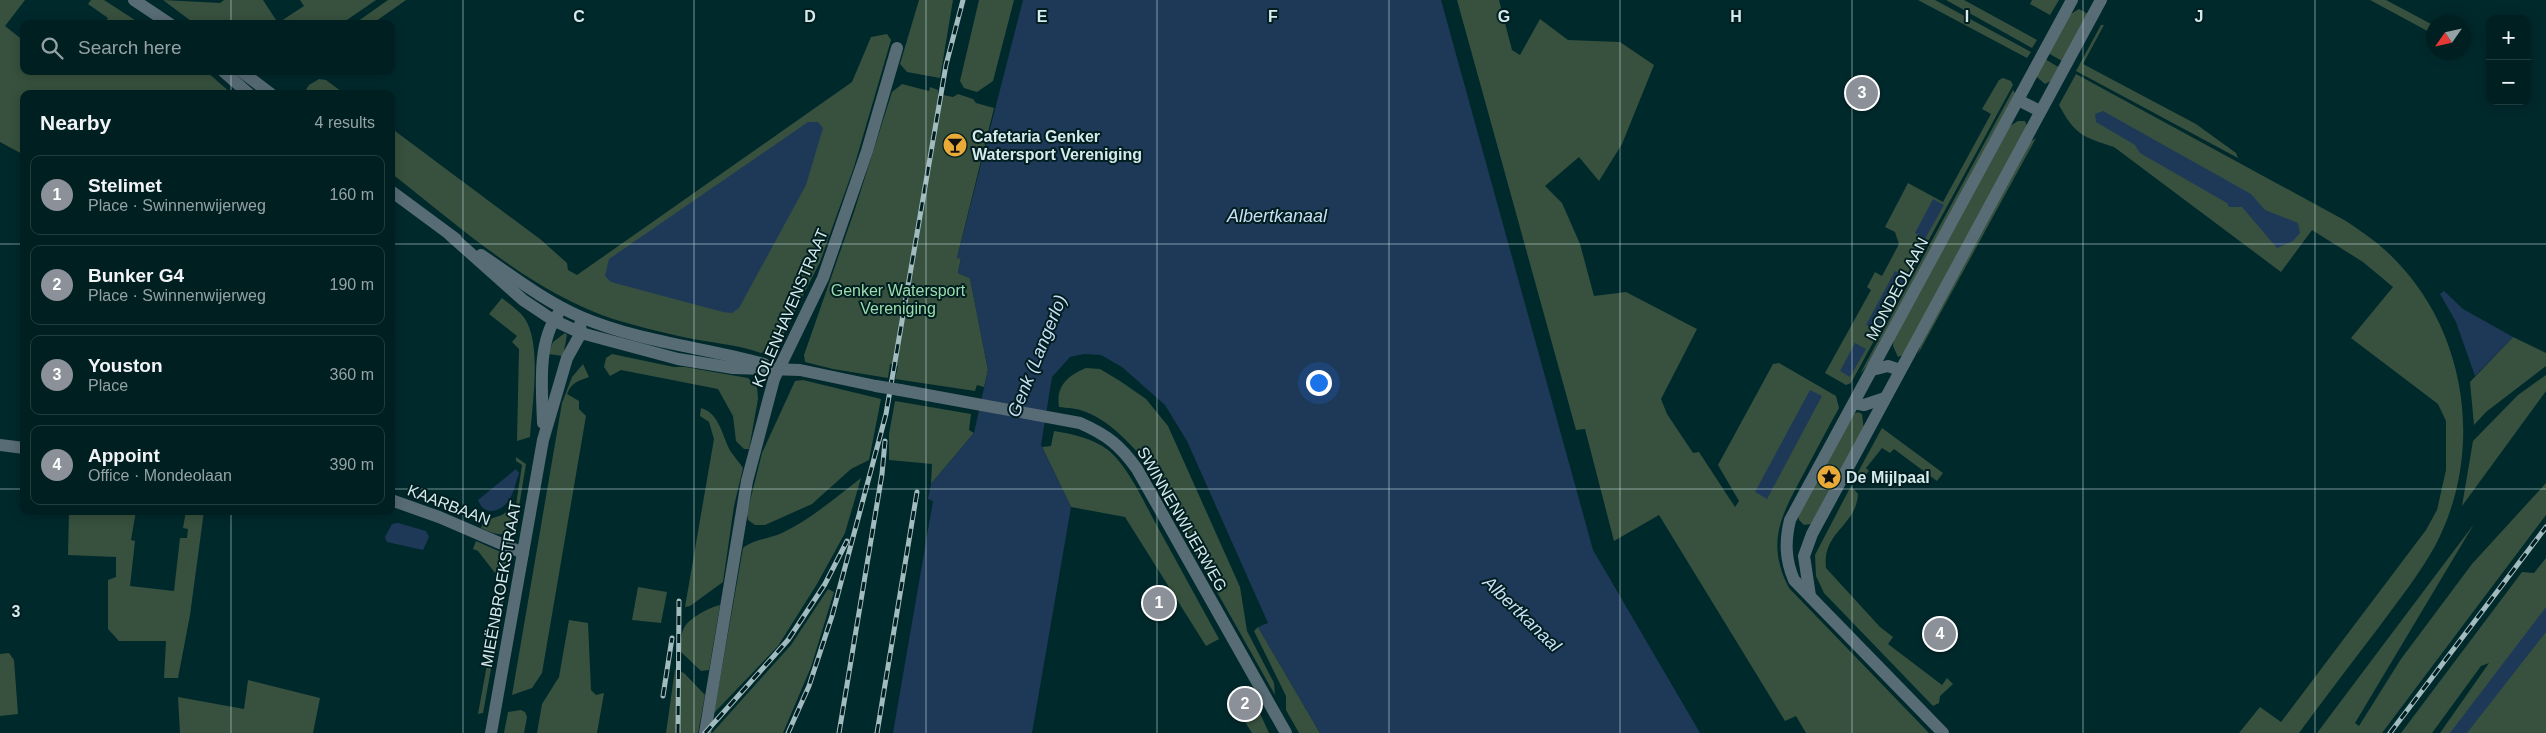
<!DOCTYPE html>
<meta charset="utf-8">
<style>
body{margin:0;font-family:Arial,sans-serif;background:#0e2c2e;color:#f1f3f6}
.controls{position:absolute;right:15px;top:15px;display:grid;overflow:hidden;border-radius:10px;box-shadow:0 2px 12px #0003}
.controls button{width:45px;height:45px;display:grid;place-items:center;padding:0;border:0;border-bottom:1px solid #223d3f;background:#001f21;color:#f1f3f6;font:25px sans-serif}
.compass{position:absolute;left:2426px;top:15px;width:45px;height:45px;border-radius:50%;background:#001f21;box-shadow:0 2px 12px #0003;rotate:236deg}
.you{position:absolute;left:1318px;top:382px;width:18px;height:18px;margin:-12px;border:4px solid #fff;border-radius:50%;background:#1a73e8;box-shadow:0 0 0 8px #1a73e833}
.badge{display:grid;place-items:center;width:32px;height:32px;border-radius:50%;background:#8c9099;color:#fff;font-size:16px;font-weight:700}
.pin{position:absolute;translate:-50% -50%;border:2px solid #fff;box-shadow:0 1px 5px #0006}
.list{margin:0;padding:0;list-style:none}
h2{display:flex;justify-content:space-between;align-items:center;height:65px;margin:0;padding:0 20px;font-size:21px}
h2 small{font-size:16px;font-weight:400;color:#95a2a5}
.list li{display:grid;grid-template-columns:32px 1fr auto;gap:15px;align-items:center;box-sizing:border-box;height:80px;margin:0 10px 10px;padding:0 10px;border:1px solid #223d3f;border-radius:10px}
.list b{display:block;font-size:19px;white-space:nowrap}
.list p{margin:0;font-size:16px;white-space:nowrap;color:#95a2a5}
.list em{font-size:16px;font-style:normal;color:#95a2a5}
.icon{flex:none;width:28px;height:28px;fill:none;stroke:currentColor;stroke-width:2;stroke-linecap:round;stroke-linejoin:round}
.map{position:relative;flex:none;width:2546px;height:733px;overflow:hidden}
.search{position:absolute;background:#001f21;box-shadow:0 2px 12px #0003;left:20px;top:20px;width:375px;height:55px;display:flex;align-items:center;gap:12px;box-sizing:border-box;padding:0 18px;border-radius:10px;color:#95a2a5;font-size:19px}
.panel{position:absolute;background:#001f21;box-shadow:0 2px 12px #0003;left:20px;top:90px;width:375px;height:425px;border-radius:10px}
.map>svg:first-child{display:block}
</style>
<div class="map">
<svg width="2546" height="733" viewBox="0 0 2546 733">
<rect width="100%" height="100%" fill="#00292c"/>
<g fill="#37513e">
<path d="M0 0H25L5 26 24 41V71H61L64 74 67 71H206L232 94H24V155L0 142Z"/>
<path d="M91 0H104L141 24H104L108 18 88 4Z"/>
<path d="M163 0 220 3 224 0H263L278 23 304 6 300 0H376L341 24H195Z"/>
<path d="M388 0H406L372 24H354Z"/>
<path d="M919 0H953L940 78 907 72 900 64Z"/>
<path d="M979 0H1014L993 81 977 92 964 88 960 81Z"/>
<path d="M1457 0H1499L1512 50 1520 55 1540 19 1568 40 1620 42 1654 65 1622 144 1599 181 1579 157 1545 186 1562 203 1580 244 1594 296 1626 292 1697 329 1661 399 1667 414 1693 453 1699 452 1735 507 1739 501 1718 465 1773 364 1779 363 1836 396 1839 408C1827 429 1816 451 1804 473 1782 514 1765 542 1789 588L1929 733H1806L1796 716 1785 721 1659 515 1614 541 1585 429 1576 430Z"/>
<path d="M1918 0H1935L2031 52 2027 58Z"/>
<path d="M1946 0H1964L2037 40 2032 48Z"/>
<path d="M2032 0H2059L2050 15 2030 4Z"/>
<path d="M2370 0H2386L2433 25V34Z"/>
<path d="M2079 9 2088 14 2062 61 2048 53 2069 15Z"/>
<path d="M2101 25H2104L2083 64 2196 124 2236 153 2238 158 2076 71Z"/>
<path d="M887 34 891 40 854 167 820 262 780 341 772 349 761 353C736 344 710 343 683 337 660 332 636 326 613 319 530 291 460 227 391 173V128L540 239 567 263 568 270 577 275 852 82 871 37Z"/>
<path d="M2045 59 2060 68 2051 81 2045 84 2037 77V72Z"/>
<path d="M2076 74 2346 221C2359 230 2373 239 2385 250 2467 324 2486 450 2435 546 2419 575 2398 601 2379 627 2352 662 2325 698 2299 733H2239L2260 707 2281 722 2426 530 2437 510 2446 470V421L2438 404 2351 338 2393 287 2363 262 2312 230 2281 272 2114 147C2083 137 2075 135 2059 105Z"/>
<path d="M2003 78 2011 81 2013 85 1851 383 1846 385 1825 373 1871 290 1867 287 1875 272 1882 276 1899 244 1895 232 1885 227 1908 183 1943 202 1991 114 1982 109 1999 80Z"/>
<path d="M319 79 326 80 345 94 304 93 309 85Z"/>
<path d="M902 84 929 91 930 87 938 90V94L953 97 958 94 973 99 976 103 994 108 957 258H961L958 273 970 278 988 370 984 387 977 385 975 391 895 379 898 366 890 364 888 378 833 369 805 362 804 355 854 212 892 92Z"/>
<path d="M2013 90 2016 95 1871 361 1860 374Z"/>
<path d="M2018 121H2025L2027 126 1903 355 1898 357 1893 346 1894 338 2010 126Z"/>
<path d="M2036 138 1918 354 1924 335 2030 142Z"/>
<path d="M502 298C509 304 520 311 525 319 542 345 532 406 530 437L517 441 519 349 512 342 517 336 489 314Z"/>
<path d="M565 333 567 335 563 356 548 354 553 342Z"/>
<path d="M2513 337 2546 353V366L2486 412 2474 425 2470 382Z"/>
<path d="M612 354 674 367H685L748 378 757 387 758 399 749 449H744L736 441 733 416 718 389 621 370 610 376 604 367 606 358Z"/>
<path d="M583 364 589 377C578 381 572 382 567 394L579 401V409L586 416 542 673 532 688 512 695 562 403 572 377Z"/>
<path d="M1086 368 1100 369 1120 381 1146 399 1168 426 1240 587 1247 631 1274 683 1275 695 1140 455C1125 438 1105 418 1083 411 1076 408 1067 408 1059 407 1056 386 1067 376 1086 368Z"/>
<path d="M2546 375V391L2462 506 2473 441 2518 395Z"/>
<path d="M803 380 881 399 869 460 851 469 812 504 765 525H755L748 520 747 513 762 453 795 381Z"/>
<path d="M895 401 971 414 969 430 974 433 931 484 932 464 889 460V434Z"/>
<path d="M701 408C720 413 722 437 731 452 735 458 740 463 743 468L734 506 723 582 690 606 685 607 714 439 709 422 700 416Z"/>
<path d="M1858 412 1862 414 1864 431 1811 524 1804 525 1799 520 1798 515 1852 415Z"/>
<path d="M1882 428 1943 473 1937 481 1894 449 1890 453 1882 448 1866 468 1869 471 1862 479 1857 474Z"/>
<path d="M1054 431C1073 434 1092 438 1108 450 1127 465 1144 502 1156 524 1177 562 1198 601 1219 639L1206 646 1125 517 1071 507 1042 447 1051 446Z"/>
<path d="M516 457 526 464 515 531C502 537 494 534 481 528L484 521 502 515 516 505 522 465 516 461Z"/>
<path d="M861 478 845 533 817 584 778 646 714 713 743 548C754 539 769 539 782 533 811 519 835 498 861 478Z"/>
<path d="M2546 483V515L2382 733H2317L2474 524 2355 723 2359 726 2401 659 2472 564Z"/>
<path d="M1851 486 1858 494C1856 527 1822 531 1826 568L1880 627 1893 637 1888 644 1942 685 1947 678 1953 684 1940 696 1939 703 1933 706 1824 593 1816 576 1815 555Z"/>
<path d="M69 511H136L131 540 135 541 130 586 174 591 180 538H187L188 529 183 528 186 511H204L190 615 178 678H164L166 641H119L108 629V580L116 577V557L68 555Z"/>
<path d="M476 541 503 553 510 564 483 713 478 714 502 582 478 551 473 549Z"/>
<path d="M2546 558V733H2440L2489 663 2481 666 2432 733H2401L2522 572 2534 573Z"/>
<path d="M638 587 667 592 661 623 632 620Z"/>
<path d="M828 589 834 592 811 667 783 733H712L791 645Z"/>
<path d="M720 605 709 670 701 671 681 652C681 645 680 635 684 628 689 618 710 607 720 605Z"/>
<path d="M569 620 588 623 591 690 596 695 604 693 597 733H537L542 704 559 677Z"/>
<path d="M1258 627 1320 733H1299L1286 710V696L1254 631Z"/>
<path d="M9 653 14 660 18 714 0 716V654Z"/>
<path d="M675 669 684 673 705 695 698 733H666Z"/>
<path d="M248 680 320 698 313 733H180L178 697 244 709Z"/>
<path d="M1242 694 1252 696 1269 733H1252L1240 714H1229Z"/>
<path d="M521 710 525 712 527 717 524 733H504L508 712Z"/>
</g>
<g fill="#1e3958">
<path d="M1023 0H1441L1593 550 1700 733H1320L1258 627 1268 623 1187 441 1165 405 1122 367 1101 355 1084 354 1070 357 1052 377 1041 445 1071 507 1032 733H893L933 501 928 499 931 484 974 433 988 370 970 278 958 273 961 259 957 258Z"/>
<path d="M2103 111 2251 194 2265 210 2298 223 2300 233 2293 241 2277 248 2242 207H2229L2227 203 2140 153 2135 145 2096 122 2095 114Z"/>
<path d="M808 122H818L823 128 806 185 739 308 732 313 723 312 611 282 605 276 609 259Z"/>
<path d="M1933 199 1944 205 1925 239 1915 233Z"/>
<path d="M1895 271 1906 277 1876 330 1866 325Z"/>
<path d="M2444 291 2463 309 2513 337 2475 376 2456 322 2440 294Z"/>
<path d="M1855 343 1866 349 1850 377 1840 371Z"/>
<path d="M1810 390 1822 396 1767 499 1755 492Z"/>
<path d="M516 469 519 473C516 481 514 493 509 500 501 512 484 517 478 500Z"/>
<path d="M398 523 426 531 429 537 423 550 387 542 385 537 392 524Z"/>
<path d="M2546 607V632L2467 733H2450Z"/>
</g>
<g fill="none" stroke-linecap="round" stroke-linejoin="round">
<g stroke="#586c76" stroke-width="12">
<path d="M134 0 170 24"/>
<path d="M223 71 249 94"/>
<path d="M241 71 271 94"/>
<path d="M2018 100 2040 111"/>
<path d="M391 191 456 239"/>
<path d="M450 235 523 300 553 320 581 333 678 359 733 368 800 370 876 386"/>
<path d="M481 255C514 277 544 301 581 317 640 342 703 347 764 364"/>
<path d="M1872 370 1888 366 1900 370"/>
<path d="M900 390 1080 423C1107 435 1120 445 1137 469L1286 733"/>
<path d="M1854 403 1864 405 1885 398"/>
<path d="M543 423C542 389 537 343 558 314"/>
<path d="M0 445 24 448"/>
<path d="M391 500 439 517 523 553"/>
<path d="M1810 596 1804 556 1812 534 2101 0"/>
<path d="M491 733 543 440 567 358 581 333 580 324"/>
<path d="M705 733 747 481 774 379 823 278 867 151 897 48"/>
<path d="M1943 733 1794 580C1785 559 1785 541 1790 520L2072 0"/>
</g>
<defs>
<g id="rail">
<path d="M663 696 672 638"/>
<path d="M678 733 679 601"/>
<path d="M705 733 788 640 825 584 847 541"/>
<path d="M788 733 809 686 832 616 886 414 946 65 963 0"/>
<path d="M839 733 882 474 885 441"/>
<path d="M877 733 917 492"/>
<path d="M2390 733 2546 527"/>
</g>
</defs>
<use href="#rail" stroke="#a2bbbe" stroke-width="5"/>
<use href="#rail" stroke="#011e20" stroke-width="3" stroke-dasharray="9" stroke-linecap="butt"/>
<path stroke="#586c76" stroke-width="12" d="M876 386 900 390"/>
</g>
<path fill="none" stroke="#d6eaec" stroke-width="1" stroke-opacity="0.55" d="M231 0V24M463 0V733M694 0V733M926 0V733M1157 0V733M1389 0V733M1620 0V733M1852 0V733M2083 0V733M2315 0V733M231 71V94M0 244H24M391 244H2546M0 489H24M391 489H2546M231 511V733"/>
<defs>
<symbol id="bar-disc" viewBox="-11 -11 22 22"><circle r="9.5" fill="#e9aa38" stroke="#011e20"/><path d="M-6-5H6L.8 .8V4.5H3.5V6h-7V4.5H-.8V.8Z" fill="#111"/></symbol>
<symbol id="sight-disc" viewBox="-11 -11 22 22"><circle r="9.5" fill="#e9aa38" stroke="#011e20"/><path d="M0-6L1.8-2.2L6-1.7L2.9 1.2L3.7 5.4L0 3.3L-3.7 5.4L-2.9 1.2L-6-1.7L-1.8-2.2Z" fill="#111"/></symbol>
</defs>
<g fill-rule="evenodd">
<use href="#bar-disc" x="941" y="131" width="28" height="28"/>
<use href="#sight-disc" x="1815" y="463" width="28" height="28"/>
</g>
<g text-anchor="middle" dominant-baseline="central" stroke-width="4" stroke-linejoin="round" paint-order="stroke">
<g font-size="16" font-weight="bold" fill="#d6eaec" stroke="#011e20" text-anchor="start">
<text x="972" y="136">Cafetaria Genker<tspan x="972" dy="18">Watersport Vereniging</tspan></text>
<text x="1846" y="477">De Mijlpaal</text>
</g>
<g font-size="16" fill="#d6eaec" stroke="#011e20">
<text transform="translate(1897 289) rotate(-62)">MONDEOLAAN</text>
<text transform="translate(790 308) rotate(-67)">KOLENHAVENSTRAAT</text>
<text transform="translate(449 505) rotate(21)">KAARBAAN</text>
<text transform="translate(1182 519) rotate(60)">SWINNENWIJERWEG</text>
<text transform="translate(501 584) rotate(-80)">MIEËNBROEKSTRAAT</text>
</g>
<g font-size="16" fill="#9bddad" stroke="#011e20">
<text x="898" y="290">Genker Watersport<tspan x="898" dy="18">Vereniging</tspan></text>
</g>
<g font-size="18" font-style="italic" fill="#cbdef5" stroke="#011e20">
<text x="1277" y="216">Albertkanaal</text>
<text transform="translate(1037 356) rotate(-68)">Genk (Langerlo)</text>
<text transform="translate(1522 614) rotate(44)">Albertkanaal</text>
</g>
</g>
<g font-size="16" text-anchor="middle" font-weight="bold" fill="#d6eaec" stroke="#011e20" stroke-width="4" stroke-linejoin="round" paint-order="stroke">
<text x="579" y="22">C</text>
<text x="810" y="22">D</text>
<text x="1042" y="22">E</text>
<text x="1273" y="22">F</text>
<text x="1504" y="22">G</text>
<text x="1736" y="22">H</text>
<text x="1967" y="22">I</text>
<text x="2199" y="22">J</text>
<text x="16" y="617">3</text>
</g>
</svg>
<div class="controls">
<button>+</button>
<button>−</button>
</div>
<svg class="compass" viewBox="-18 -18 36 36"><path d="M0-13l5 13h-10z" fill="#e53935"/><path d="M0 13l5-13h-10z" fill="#95a2a5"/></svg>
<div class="you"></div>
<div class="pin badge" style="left:1159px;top:603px">1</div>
<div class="pin badge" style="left:1245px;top:704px">2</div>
<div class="pin badge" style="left:1862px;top:93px">3</div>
<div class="pin badge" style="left:1940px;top:634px">4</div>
<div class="search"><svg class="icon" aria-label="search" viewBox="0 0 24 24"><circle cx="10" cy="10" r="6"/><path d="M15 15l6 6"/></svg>Search here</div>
<section class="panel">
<h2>Nearby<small>4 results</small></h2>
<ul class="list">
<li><span class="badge">1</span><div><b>Stelimet</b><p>Place · Swinnenwijerweg</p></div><em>160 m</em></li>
<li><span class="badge">2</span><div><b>Bunker G4</b><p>Place · Swinnenwijerweg</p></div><em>190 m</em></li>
<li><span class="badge">3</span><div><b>Youston</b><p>Place</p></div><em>360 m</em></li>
<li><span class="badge">4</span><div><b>Appoint</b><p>Office · Mondeolaan</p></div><em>390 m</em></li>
</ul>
</section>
</div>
